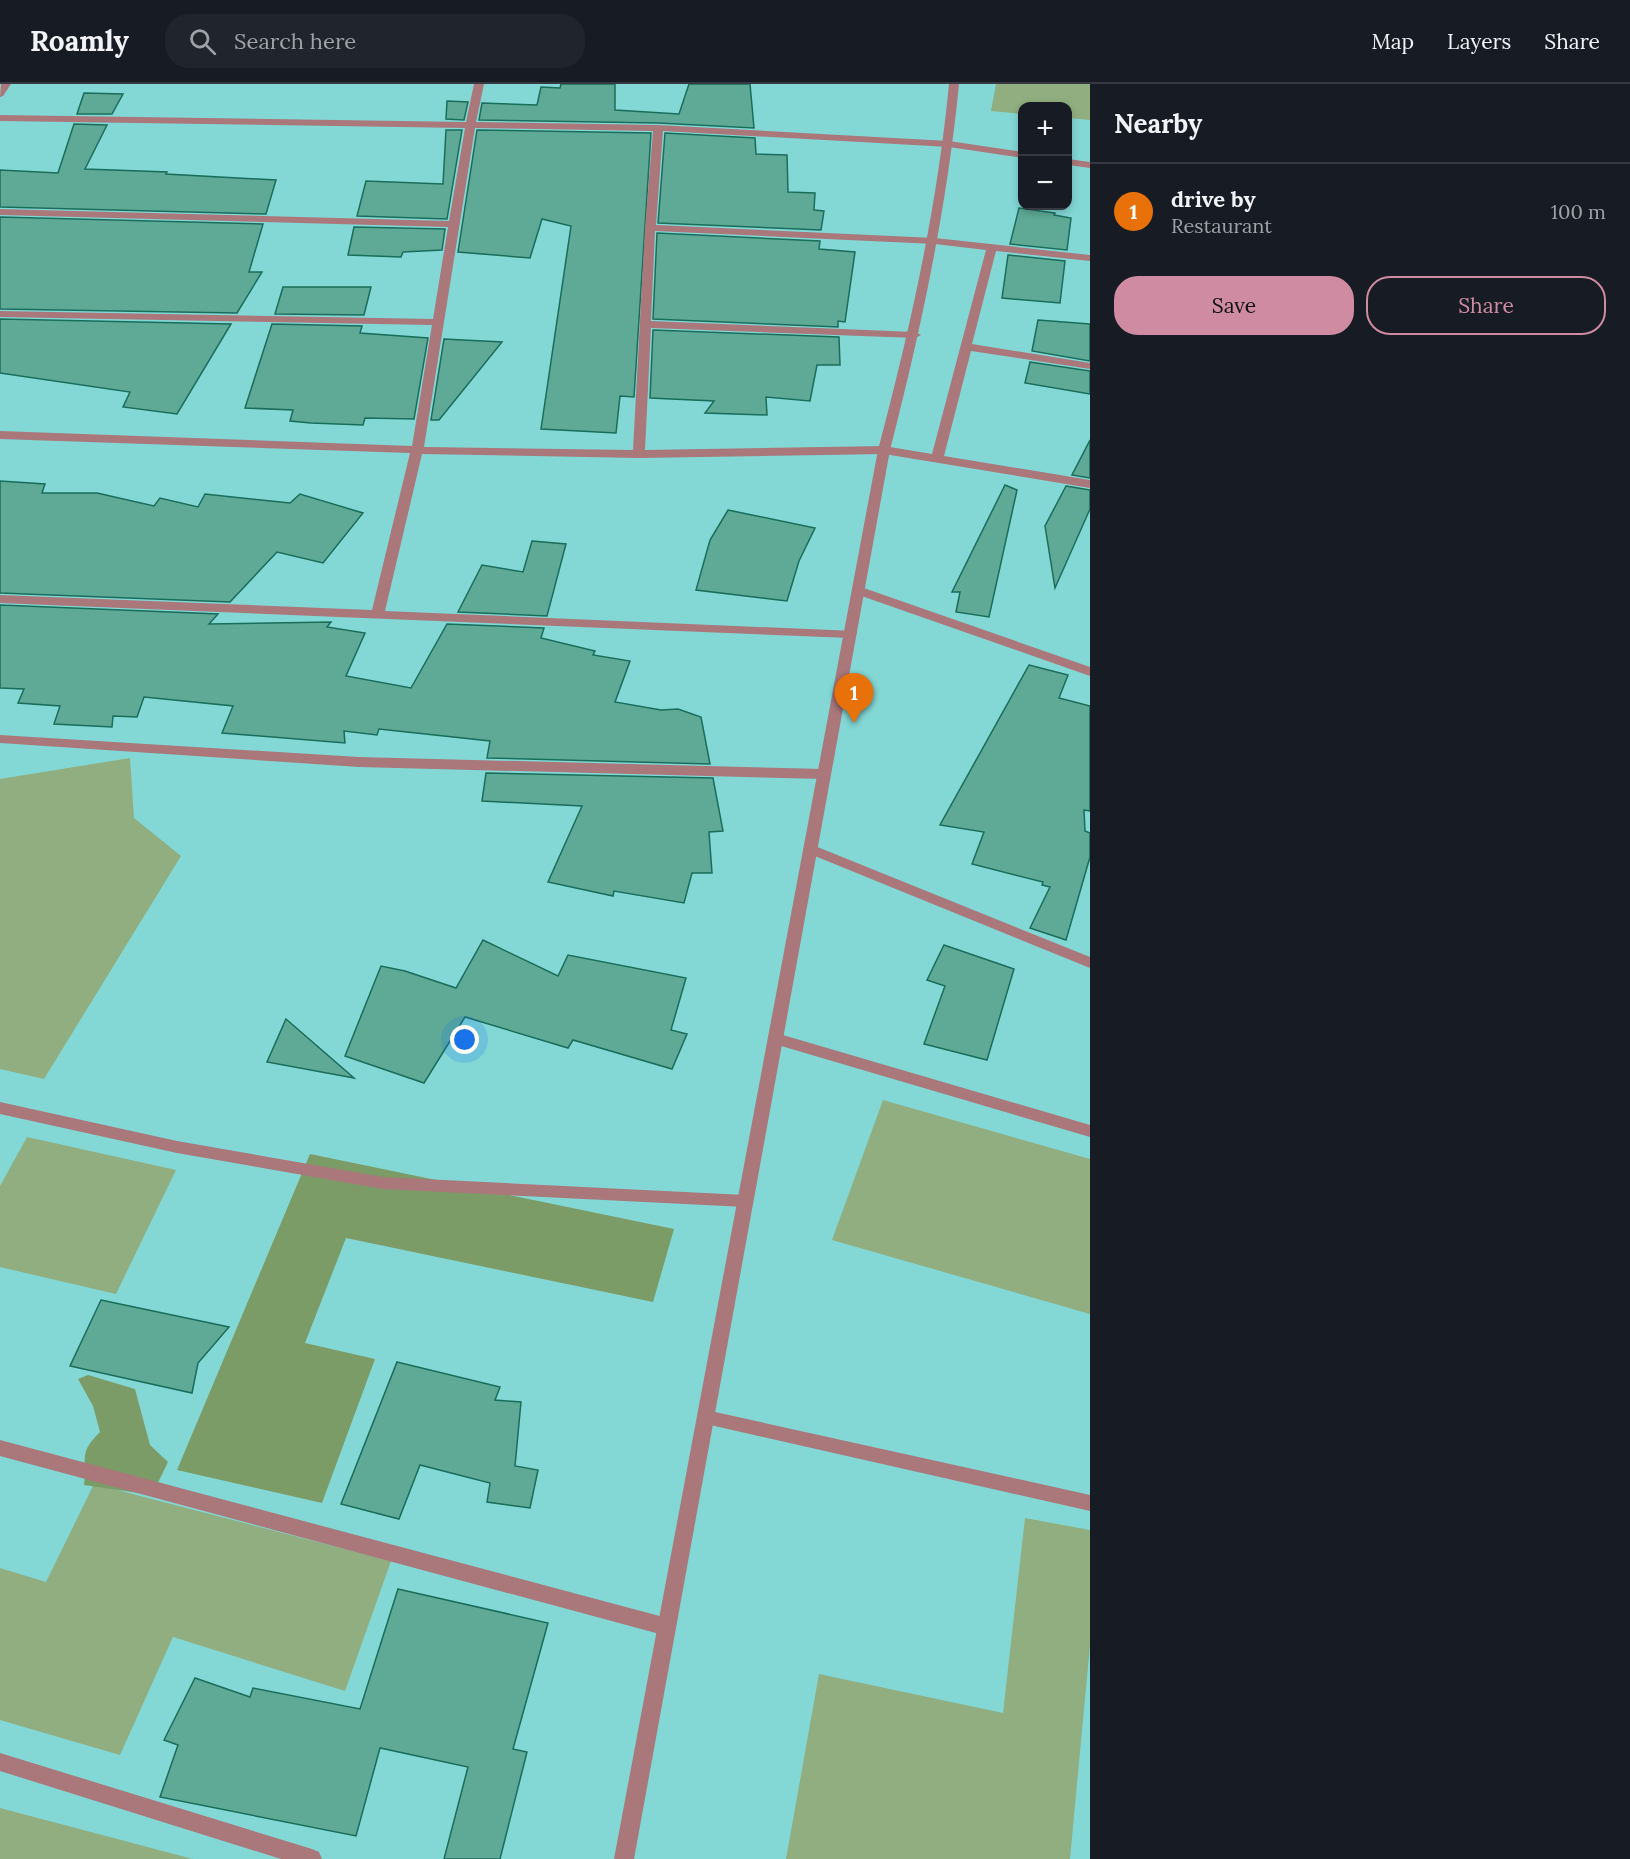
<!DOCTYPE html>
<meta charset="utf-8">
<style>
body{margin:0;font-family:Lora,serif;background:#20242c;color:#f1f3f6}
.controls{position:absolute;right:18px;top:18px;display:grid;overflow:hidden;border-radius:12px;box-shadow:0 3px 9px #0003}
.controls button{width:54px;height:54px;display:grid;place-items:center;padding:0;border:0;border-bottom:2px solid #363941;background:#171b24;color:#f1f3f6;font:30px sans-serif}
.you{position:absolute;left:465px;top:956px;width:21px;height:21px;margin:-15px;border:4px solid #fff;border-radius:50%;background:#1a73e8;box-shadow:0 0 0 9px #1a73e833}
.badge{display:grid;place-items:center;width:39px;height:39px;border-radius:50%;background:#cf8ba1;color:#fff;font-size:20px;font-weight:700}
.pin{position:absolute;translate:-50% -50px;filter:drop-shadow(0 2px 3px #0008)}
.pin::after{content:'';position:absolute;top:32px;width:21px;height:18px;background:inherit;clip-path:polygon(0 0,100% 0,50% 100%)}
.list{margin:0;padding:0;list-style:none}
h2{display:flex;justify-content:space-between;align-items:center;height:78px;margin:0;padding:0 24px;font-size:26px}
h2 small{font-size:20px;font-weight:400;color:#9ea1a6}
.list li{display:grid;grid-template-columns:39px 1fr auto;gap:18px;align-items:center;box-sizing:border-box;height:96px;padding:0 24px;border-top:2px solid #363941}
.list b{display:block;font-size:22px;white-space:nowrap}
.list p{margin:0;font-size:20px;white-space:nowrap;color:#9ea1a6}
.list em{font-size:20px;font-style:normal;color:#9ea1a6}
.actions{display:flex;gap:12px;padding:18px 24px}
.actions a{flex:1;padding:14px 0;border:2px solid #cf8ba1;border-radius:24px;text-align:center;font-size:21px;color:#cf8ba1}
.actions .main{background:#cf8ba1;color:#111}
.icon{flex:none;width:33px;height:33px;fill:none;stroke:currentColor;stroke-width:2;stroke-linecap:round;stroke-linejoin:round}
.map{position:relative;flex:none;width:1090px;height:1775px;overflow:hidden}
header{display:flex;align-items:center;gap:36px;box-sizing:border-box;height:84px;padding:0 30px;background:#171b24;border-bottom:2px solid #363941}
header strong{font-size:28px}
nav{display:flex;gap:33px;margin-inline-start:auto;font-size:21px}
.search{width:420px;height:54px;background:#20242c;display:flex;align-items:center;gap:15px;box-sizing:border-box;padding:0 21px;border-radius:24px;color:#9ea1a6;font-size:22px}
main{display:flex}
aside{flex:1;background:#171b24}
.map>svg:first-child{display:block}
</style>
<header>
<strong>Roamly</strong>
<div class="search"><svg class="icon" aria-label="search" viewBox="0 0 24 24"><circle cx="10" cy="10" r="6"/><path d="M15 15l6 6"/></svg>Search here</div>
<nav><a>Map</a><a>Layers</a><a>Share</a></nav>
</header>
<main>
<div class="map">
<svg width="1090" height="1775" viewBox="0 0 1090 1775">
<rect width="100%" height="100%" fill="#83d8d6"/>
<g fill="#90ae7f">
<path d="M996 0H1090V36L1068 34V22H1023L1022 30 991 27Z"/>
<path d="M130 674 134 734 181 772 44 995 0 985V695Z"/>
<path d="M883 1016 1090 1075V1230L832 1156Z"/>
<path d="M27 1053 176 1086 116 1210 0 1183V1102Z"/>
<path d="M94 1400 391 1477 345 1607 173 1553 120 1671 0 1636V1484L46 1498Z"/>
<path d="M1025 1434 1090 1446V1561L1070 1775H786L819 1590 1003 1629Z"/>
<path d="M0 1724 193 1775H0Z"/>
</g>
<g fill="#7b9c67">
<path d="M310 1070 674 1145 653 1218 346 1154 305 1259 375 1275 322 1419 177 1386Z"/>
<path d="M88 1291 135 1305 150 1361 168 1378 152 1411 84 1401C88 1373 77 1371 100 1348L93 1322 78 1295Z"/>
</g>
<g fill="#5eaa96" stroke="#1a6d5a" stroke-width="1.5">
<path d="M561 0H615V26L679 30 689 0H750L754 44 658 39 479 36 482 19 537 21 541 3 560 4Z"/>
<path d="M84 9 123 10 112 30H77Z"/>
<path d="M447 17 468 18 464 36 446 35Z"/>
<path d="M74 40 107 41 85 85 167 88 166 90 276 96 266 130 0 123V86L58 89Z"/>
<path d="M446 46H462L447 135 357 132 366 97 443 100Z"/>
<path d="M477 46 651 49 634 313 620 312 616 349 541 345 571 142 542 135 530 174 458 168Z"/>
<path d="M665 49 755 54 756 70 787 71 788 108 815 109 814 126 824 127 821 146 658 139Z"/>
<path d="M1019 124 1055 129 1054 131 1071 134 1067 166 1010 160Z"/>
<path d="M0 133 263 140 249 188H262L237 229 0 225Z"/>
<path d="M354 143 445 145 442 166 403 168 401 173 348 171Z"/>
<path d="M657 149 820 157 819 165 855 168 845 238 838 237V243L653 235Z"/>
<path d="M1008 171 1065 177 1060 219 1002 214Z"/>
<path d="M283 203H371L364 231 275 230Z"/>
<path d="M0 235 231 240 177 330 123 323 130 308 0 289Z"/>
<path d="M1038 236 1090 240V277L1032 267Z"/>
<path d="M272 240 362 242 360 249 428 254 414 335 365 334 363 341 311 339 290 337 293 326 245 324Z"/>
<path d="M653 246 839 253 840 281H817L810 317 766 313 767 331 705 329 714 317 650 314Z"/>
<path d="M444 255 502 258 439 336H431Z"/>
<path d="M1030 278 1090 287V310L1025 299Z"/>
<path d="M1090 356V394L1072 391Z"/>
<path d="M0 397 45 400 42 409H97L154 422 160 414 198 423 205 410 290 419 300 410 363 429 323 479 277 468 230 518 0 509Z"/>
<path d="M1005 401 1017 406 989 533 956 528 960 508H952Z"/>
<path d="M1066 402 1090 406V425L1055 504 1045 442Z"/>
<path d="M728 426 815 444 799 477 787 517 696 506 710 456Z"/>
<path d="M532 457 566 460 547 532 458 528 482 481 523 488Z"/>
<path d="M0 521 218 530 209 540 331 538 327 543 365 549 346 592 411 604 447 540 544 544 541 554 595 567 593 571 630 577 615 618 661 626 678 625 701 633 710 680 487 674 490 657 379 645 377 651 344 647 345 659 222 649 233 622 144 613 137 633 113 632 112 643 54 640 60 622 18 619 24 605 0 604Z"/>
<path d="M1029 581 1068 591 1059 614 1090 622V727L1084 726 1085 747 1090 749V773L1066 856 1030 844 1050 803 1042 801 1043 798 972 780 984 748 940 741Z"/>
<path d="M486 689 713 694 723 747 709 748 712 789H692L684 819 614 807 613 812 548 798 582 722 482 717Z"/>
<path d="M483 856 558 892 568 871 686 894 671 946 687 950 672 985 573 956 568 964 465 933 424 999 345 972 381 882 405 887 456 904Z"/>
<path d="M944 861 1014 885 987 976 924 960 945 902 927 896Z"/>
<path d="M286 935 354 994 267 978Z"/>
<path d="M101 1216 229 1243 198 1279 192 1309 70 1282Z"/>
<path d="M397 1278 500 1303 495 1316 521 1318 515 1382 538 1386 530 1424 487 1418 490 1399 420 1381 399 1435 341 1420Z"/>
<path d="M398 1505 548 1539 513 1665 527 1668 500 1775H444L468 1683 380 1664 356 1752 160 1713 178 1661 164 1656 195 1594 250 1613 253 1604 360 1625Z"/>
</g>
<g fill="none" stroke-linecap="round" stroke-linejoin="round">
<g fill="#aa777b" fill-rule="evenodd">
<path d="M1 0H11L3 12 0 13Z"/>
<path d="M474 0H484L476 38 658 41 949 57 1023 68V74L949 63 663 47 656 141 935 154 1090 171V177L996 167 972 260 1090 279V285L971 267 944 372 1090 396V404L884 370 639 374 422 370 385 527 855 547 857 550 850 554 0 519V511L372 526 410 369 0 355V347L412 362 432 241 0 233V227L433 235 448 143 0 131V125L449 137 465 44 0 37V31L466 38ZM475 44 653 47 645 144 633 366 424 363ZM655 147 935 160 986 166 932 370 884 362 645 366 651 244 915 254 921 251 915 248 651 237Z"/>
<path d="M1068 75 1090 78V84L1068 81Z"/>
<path d="M858 502 1090 583V592L853 509 852 506 853 503Z"/>
<path d="M0 651 359 673 824 685 831 690 824 695 359 683 0 659Z"/>
<path d="M810 760 1090 873V884L805 768 803 765 805 762Z"/>
<path d="M776 949 1090 1041V1053L771 959 768 955 771 951Z"/>
<path d="M0 1018 177 1057 383 1093 745 1111 751 1112 753 1117 751 1122 745 1123 383 1105 177 1069 0 1030Z"/>
<path d="M706 1326 1090 1411V1427L706 1340 700 1338 697 1333 700 1328Z"/>
<path d="M0 1356 667 1534 674 1537 676 1543 674 1549 667 1552 0 1372Z"/>
<path d="M0 1669 312 1765 319 1768 322 1775H281L0 1687Z"/>
</g>
<path fill="#aa777b" fill-rule="evenodd" d="M949 0H959C947 124 921 245 890 366L634 1775H614L878 366C910 245 937 125 949 0Z"/>
</g>
</svg>
<div class="controls">
<button>+</button>
<button>−</button>
</div>
<div class="you"></div>
<div class="pin badge" style="left:854px;top:639px;background:#e8710a">1</div>
</div>
<aside>
<h2>Nearby<small></small></h2>
<ul class="list">
<li><span class="badge" style="background:#e8710a">1</span><div><b>drive by</b><p>Restaurant</p></div><em>100 m</em></li>
</ul>
<div class="actions"><a class="main">Save</a><a>Share</a></div>
</aside>
</main>
